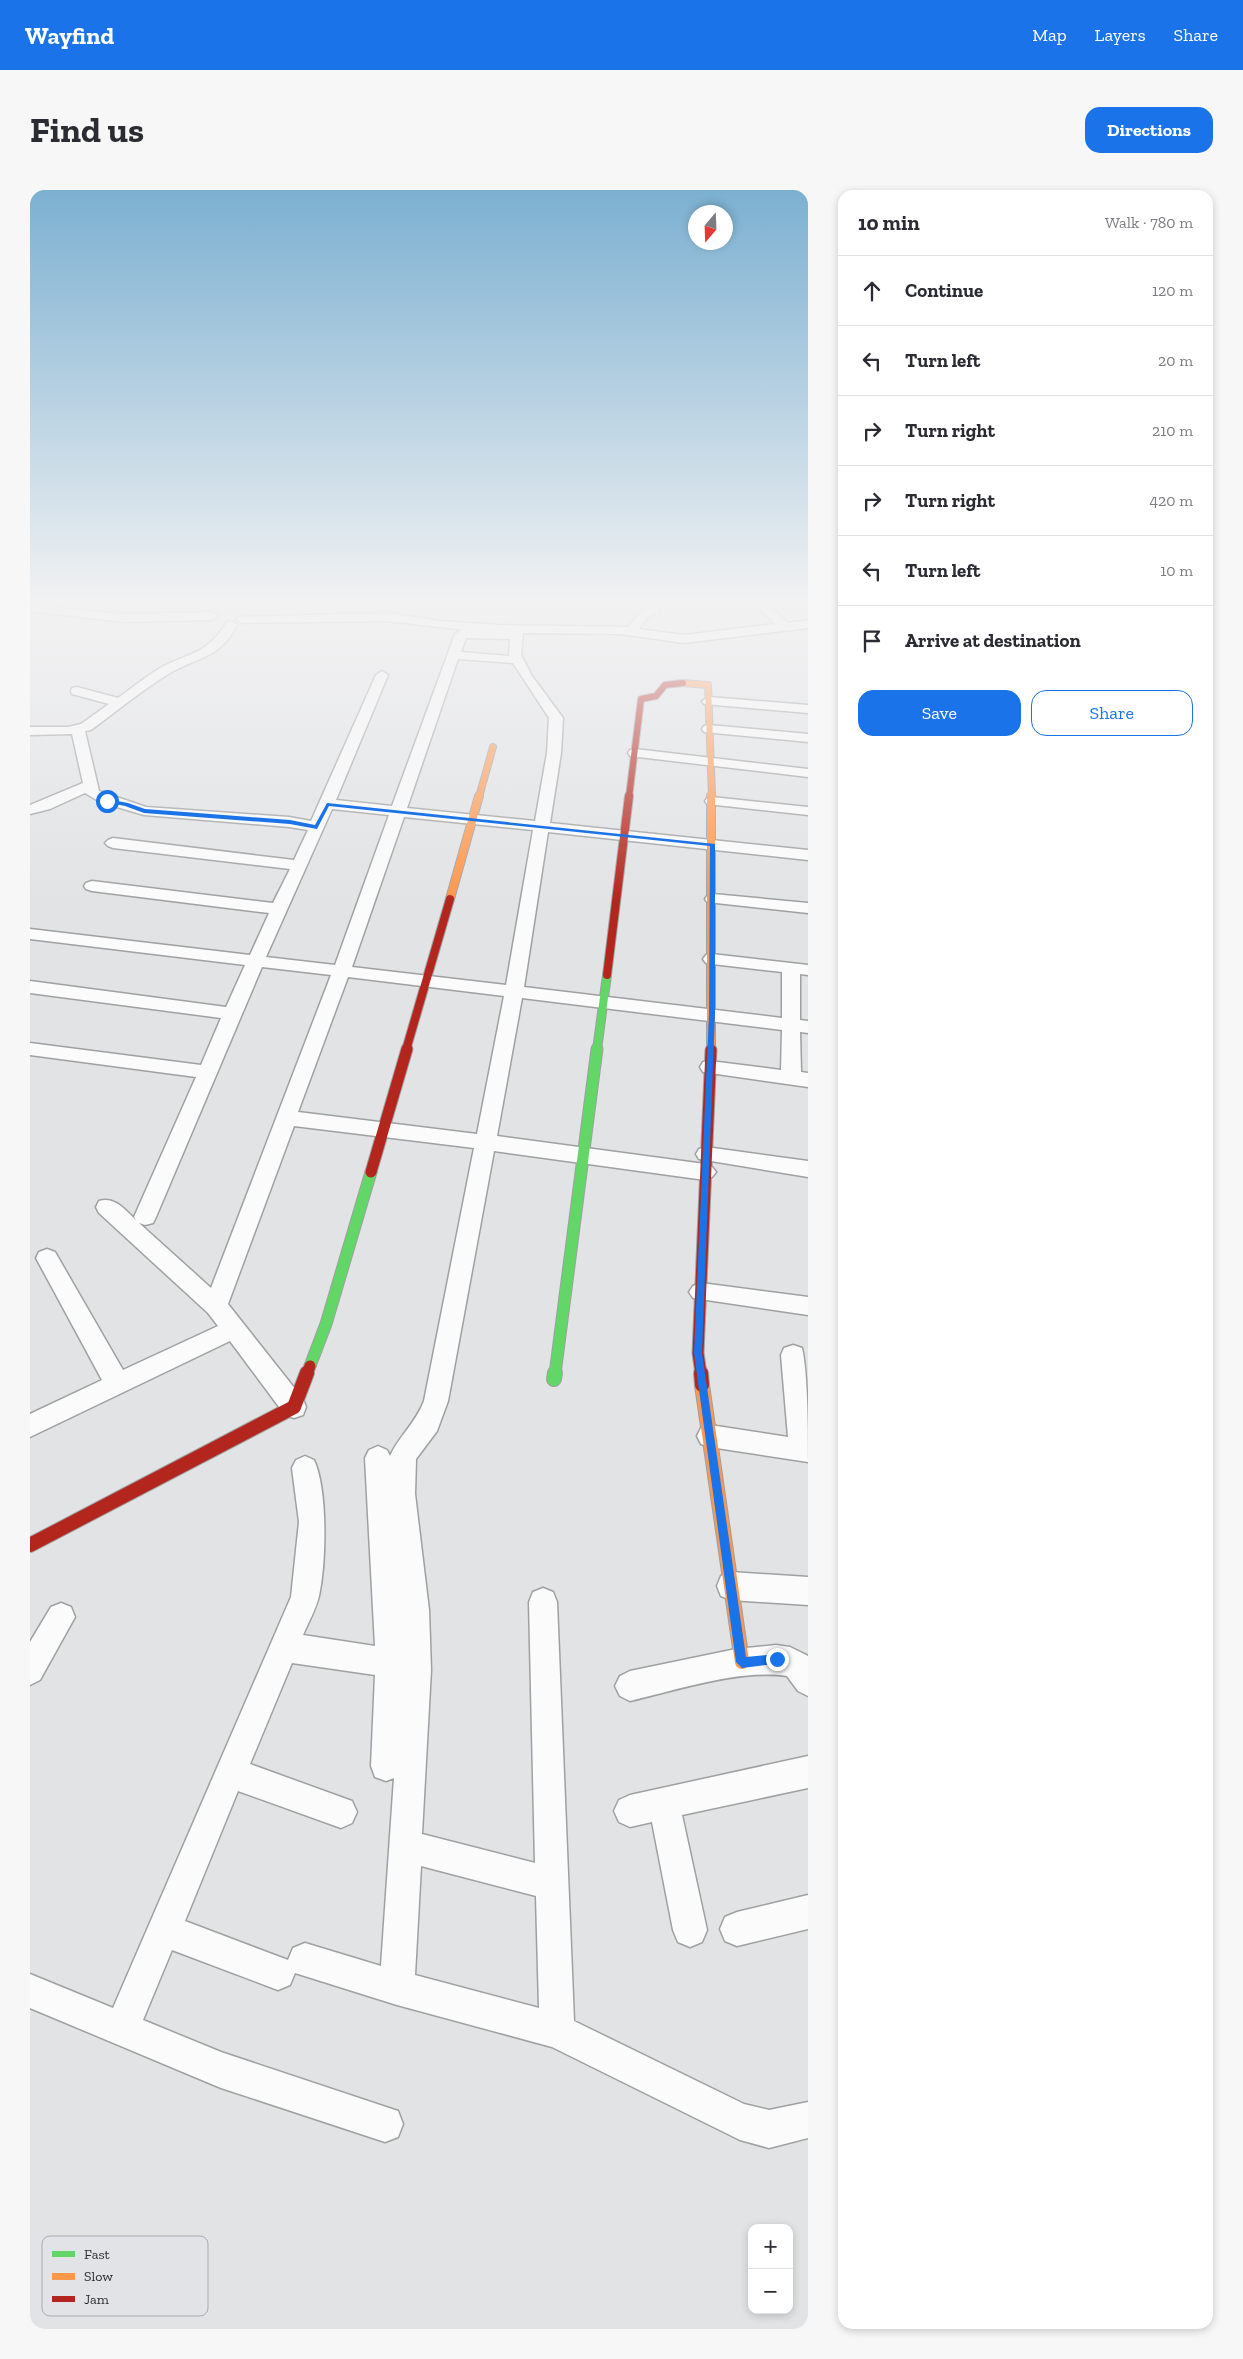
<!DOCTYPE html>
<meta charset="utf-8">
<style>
body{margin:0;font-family:"Zilla Slab",serif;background:#f7f7f7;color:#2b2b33}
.controls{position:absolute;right:15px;bottom:15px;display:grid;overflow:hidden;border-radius:10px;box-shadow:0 2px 8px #0003}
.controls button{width:45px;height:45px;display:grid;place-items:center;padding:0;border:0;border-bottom:1px solid #e1e1e2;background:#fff;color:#2b2b33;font:25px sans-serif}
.compass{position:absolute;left:658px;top:15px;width:45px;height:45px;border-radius:50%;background:#fff;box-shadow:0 2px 8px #0003;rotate:199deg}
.stop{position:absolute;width:15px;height:15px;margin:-11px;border:4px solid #1a73e8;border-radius:50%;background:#fff}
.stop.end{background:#1a73e8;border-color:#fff;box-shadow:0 1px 5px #0008}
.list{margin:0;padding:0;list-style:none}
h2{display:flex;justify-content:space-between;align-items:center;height:65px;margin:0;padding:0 20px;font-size:21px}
h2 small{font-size:16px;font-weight:400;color:#7c7c81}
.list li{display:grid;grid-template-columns:32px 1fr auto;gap:15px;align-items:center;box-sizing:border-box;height:70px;padding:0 20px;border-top:1px solid #e1e1e2}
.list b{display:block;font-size:19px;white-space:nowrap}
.list em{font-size:16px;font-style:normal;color:#7c7c81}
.actions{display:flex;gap:10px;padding:15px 20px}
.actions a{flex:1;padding:11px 0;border:1px solid #1a73e8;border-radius:15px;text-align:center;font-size:18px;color:#1a73e8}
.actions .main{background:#1a73e8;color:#fff}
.icon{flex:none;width:28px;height:28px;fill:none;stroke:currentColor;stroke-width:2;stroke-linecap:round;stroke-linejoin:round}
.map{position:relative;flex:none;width:778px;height:2139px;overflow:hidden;border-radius:15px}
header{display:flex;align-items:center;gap:30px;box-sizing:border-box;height:70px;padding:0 25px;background:#1a73e8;color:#fff}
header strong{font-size:24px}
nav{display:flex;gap:28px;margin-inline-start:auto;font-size:18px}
.intro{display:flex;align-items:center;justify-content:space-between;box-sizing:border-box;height:120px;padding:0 30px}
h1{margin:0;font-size:35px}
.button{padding:12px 22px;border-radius:15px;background:#1a73e8;color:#fff;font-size:18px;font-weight:700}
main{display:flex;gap:30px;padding:0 30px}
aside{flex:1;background:#fff;border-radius:15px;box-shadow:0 2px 8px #0003}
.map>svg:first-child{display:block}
</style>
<header>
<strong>Wayfind</strong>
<nav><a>Map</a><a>Layers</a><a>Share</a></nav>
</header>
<div class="intro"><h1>Find us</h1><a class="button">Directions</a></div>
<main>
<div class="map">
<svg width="778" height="2139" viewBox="0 0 778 2139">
<rect width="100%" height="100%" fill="#e2e3e5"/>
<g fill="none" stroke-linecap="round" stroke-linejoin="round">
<defs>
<g id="street">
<path d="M597 411H612L631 420 616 429 609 439 654 445 745 434 722 411H734L758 433 778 430V438L654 453 591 444 493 443 491 465 502 486 533 528 531 563 520 633 778 660V670L518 642 494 797 752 828V782L682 774 676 773 673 769 676 765 682 764 778 775V785L770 784V830L778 831V843L770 842 771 882 778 883V897L673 882 670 877 673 872 680 871 751 880 752 840 492 808 467 946 675 974 682 977 686 982 682 987 675 990 464 961 418 1211 407 1241 386 1269 385 1304 399 1420 401 1480 392 1644 505 1673 499 1412 503 1402 513 1398 523 1402 527 1412 544 1831 714 1914 739 1920 778 1912V1948L739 1958 710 1950 522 1857 367 1815 265 1783 260 1795 248 1800 142 1760 113 1830 191 1862 368 1921 373 1934 368 1947 355 1952 191 1898 0 1818V1784L83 1818 261 1407 269 1332 262 1278 266 1270 275 1266 284 1270C298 1300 296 1374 289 1406 286 1419 278 1433 273 1445L345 1456 335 1268 339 1260 348 1256 357 1260 360 1266C369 1246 385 1234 394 1211L444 958 264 936 198 1114 273 1209 276 1217 273 1225 264 1228 255 1225 200 1151 0 1247V1224L72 1190 6 1068 9 1062 17 1059 25 1062 93 1180 188 1136 178 1123 69 1023 66 1017 69 1011C85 1006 95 1020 106 1030L104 1027 166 887 0 865V853L171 875 191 828 0 803V791L196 817 215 775 0 749V739L220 765 239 723 62 701 56 699 54 696 56 693 62 691 243 713 260 679 83 658 78 656 75 653 78 650 83 648 264 670 278 640 259 637 114 625 70 612 55 603 20 619 0 624V615L53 593 42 544 0 545V537H38L51 534 79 514 42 504 41 501 42 498 47 497 88 508C102 498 116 486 132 477 163 461 176 465 197 432L201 431 207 435C190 469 167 467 140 483 112 500 87 521 61 540L55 541 69 601 116 617 259 627 281 631 346 485 352 481 358 485 306 610 362 616 425 444 431 440 444 441 357 431 212 433 208 431 206 429 208 427 357 423 411 431 469 435 598 437 608 425 616 420ZM436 448 480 449 479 466 431 462ZM428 469 483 473 519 528 517 563 505 631 377 618ZM302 619 359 625 305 775 236 767ZM374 627 503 640 476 795 322 777ZM232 777 301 785 181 1098 109 1033 115 1035 123 1033 126 1027ZM318 787 474 806 447 944 268 922ZM262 1473 345 1485 341 1576 345 1587 356 1591 364 1588 351 1776 275 1753 263 1758 258 1770 155 1731 208 1601 311 1638 322 1633 327 1622 322 1611 220 1574ZM391 1676 506 1706 509 1818 385 1785Z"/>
<path d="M0 415 94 424 182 422 188 426 182 430 94 432 0 421Z"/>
<path d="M679 507 778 515V523L674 514 672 511Z"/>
<path d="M679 535 778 544V552L674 542 672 539 674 536Z"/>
<path d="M605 559 778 579V587L600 566 598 563 600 560Z"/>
<path d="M682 607 778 617V625L677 614 675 611 677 608Z"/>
<path d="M683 704 778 713V723L677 712 675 709 677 706Z"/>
<path d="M676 957 778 971V987L669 969 666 964 669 959Z"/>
<path d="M671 1093 778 1107V1125L663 1108 659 1102 663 1096Z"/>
<path d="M763 1155 772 1158C778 1183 778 1243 778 1272L680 1257 671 1254 667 1246 671 1238 680 1235 758 1247 751 1165 754 1158Z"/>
<path d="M701 1382 778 1387V1415L701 1410 691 1406 687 1396 691 1386Z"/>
<path d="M31 1413 41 1417 45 1427 10 1490 0 1495V1452L21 1417Z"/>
<path d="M746 1455 760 1457 778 1466V1506L768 1501 757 1486C709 1479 648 1500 600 1511L590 1506 585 1496 590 1486 600 1481 706 1459Z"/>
<path d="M778 1566V1598L652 1625 677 1740 672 1752 660 1757 648 1752 643 1740 622 1632 600 1637 589 1632 584 1621 589 1610 600 1605Z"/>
<path d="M778 1705V1739L707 1756 695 1751 690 1739 695 1727 707 1722Z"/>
</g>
<path id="fast-far2" d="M567 860 577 785"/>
<g id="fast-far1">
<path d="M280 1176 296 1134 341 982"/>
<path d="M525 1184 567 859"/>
</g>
<path id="fast" d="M524 1189 525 1183"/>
<g id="slow-far2">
<path d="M653 493 678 495 682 607"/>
<path d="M449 607 463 557"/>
</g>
<g id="slow-far1">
<path d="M420 709 449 606"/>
<path d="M681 860V606"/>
</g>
<path id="slow" d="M672 1195 712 1472"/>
<path id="jam-far3" d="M599 607 611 509 626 506 635 495 653 493"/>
<g id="jam-far2">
<path d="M577 785 599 606"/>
<path d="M376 860 420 709"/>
</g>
<g id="jam-far1">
<path d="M341 982 377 859"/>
<path d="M277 1184 280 1176"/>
<path d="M671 1184 668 1163 681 860"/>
</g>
<g id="jam">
<path d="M671 1183 672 1195"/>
<path d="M0 1355 264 1217 277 1183"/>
</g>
</defs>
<use href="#street" stroke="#9fa0a1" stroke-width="3"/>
<use href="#fast-far2" stroke="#9fa0a1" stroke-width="10"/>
<use href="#fast-far1" stroke="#9fa0a1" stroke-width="13"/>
<use href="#fast" stroke="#9fa0a1" stroke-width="16"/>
<use href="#slow-far2" stroke="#9fa0a1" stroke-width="8"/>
<use href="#slow-far1" stroke="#9fa0a1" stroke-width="10"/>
<use href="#slow" stroke="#9fa0a1" stroke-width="16"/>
<use href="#jam-far3" stroke="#9fa0a1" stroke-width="8"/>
<use href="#jam-far2" stroke="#9fa0a1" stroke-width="10"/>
<use href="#jam-far1" stroke="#9fa0a1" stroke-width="13"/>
<use href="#jam" stroke="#9fa0a1" stroke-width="16"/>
<use href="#street" fill="#fbfbfb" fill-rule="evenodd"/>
<use href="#fast-far2" stroke="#63d668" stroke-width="8"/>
<use href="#fast-far1" stroke="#63d668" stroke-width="11"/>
<use href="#fast" stroke="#63d668" stroke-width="14"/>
<use href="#slow-far2" stroke="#ff974d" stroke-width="6"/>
<use href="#slow-far1" stroke="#ff974d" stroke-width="8"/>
<use href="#slow" stroke="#ff974d" stroke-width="14"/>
<use href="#jam-far3" stroke="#b3261e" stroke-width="6"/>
<use href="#jam-far2" stroke="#b3261e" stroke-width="8"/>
<use href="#jam-far1" stroke="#b3261e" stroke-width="11"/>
<use href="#jam" stroke="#b3261e" stroke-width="14"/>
</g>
<linearGradient id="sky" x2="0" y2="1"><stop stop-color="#7cb0d1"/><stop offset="0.58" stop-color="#f2f2f3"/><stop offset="1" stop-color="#f2f2f3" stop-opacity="0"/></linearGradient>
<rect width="778" height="710" fill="url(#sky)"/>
<path fill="#1a73e8" d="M77 609 98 613 115 619 260 630 285 635 297 613 685 654V824L672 1163 716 1467 747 1464 751 1465V1473L712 1478 706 1472 664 1163 679 824 680 656 299 616 287 639 260 634 114 623 95 616 75 612Z"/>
<rect x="12" y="2046" width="166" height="80" rx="8" fill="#e1e3e6" stroke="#aaacae" stroke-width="1"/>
<rect x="22" y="2061" width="23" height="6" fill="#63d668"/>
<rect x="22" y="2083" width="23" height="7" fill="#ff974d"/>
<rect x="22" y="2106" width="23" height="6" fill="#b3261e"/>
<g font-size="14" fill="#2b2c2d">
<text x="54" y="2069">Fast</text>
<text x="54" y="2091">Slow</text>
<text x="54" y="2114">Jam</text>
</g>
</svg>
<div class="controls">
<button>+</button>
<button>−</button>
</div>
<svg class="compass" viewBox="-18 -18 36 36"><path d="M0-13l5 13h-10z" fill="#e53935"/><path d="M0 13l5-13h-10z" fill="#7c7c81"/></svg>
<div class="stop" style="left:77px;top:611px"></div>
<div class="stop end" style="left:747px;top:1469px"></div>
</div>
<aside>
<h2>10 min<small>Walk · 780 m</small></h2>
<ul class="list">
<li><svg class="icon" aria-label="ahead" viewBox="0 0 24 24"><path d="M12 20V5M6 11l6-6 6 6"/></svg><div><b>Continue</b></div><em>120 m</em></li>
<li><svg class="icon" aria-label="left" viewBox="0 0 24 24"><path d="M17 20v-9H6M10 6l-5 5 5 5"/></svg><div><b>Turn left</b></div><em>20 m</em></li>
<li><svg class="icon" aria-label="right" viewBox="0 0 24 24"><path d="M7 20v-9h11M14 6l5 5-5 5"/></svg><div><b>Turn right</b></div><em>210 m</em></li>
<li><svg class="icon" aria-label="right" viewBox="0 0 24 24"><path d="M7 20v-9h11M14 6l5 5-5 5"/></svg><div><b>Turn right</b></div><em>420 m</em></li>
<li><svg class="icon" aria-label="left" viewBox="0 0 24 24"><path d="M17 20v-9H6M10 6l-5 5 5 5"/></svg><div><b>Turn left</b></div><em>10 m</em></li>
<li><svg class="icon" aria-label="arrive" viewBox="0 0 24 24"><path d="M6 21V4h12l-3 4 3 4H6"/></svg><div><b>Arrive at destination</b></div></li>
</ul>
<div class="actions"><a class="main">Save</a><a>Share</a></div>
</aside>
</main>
